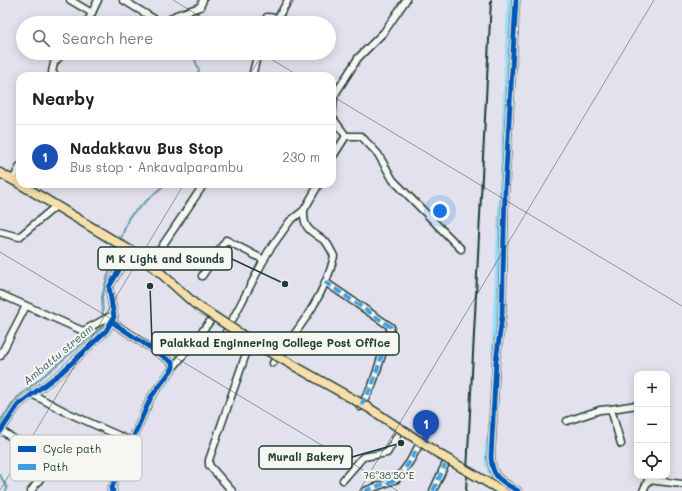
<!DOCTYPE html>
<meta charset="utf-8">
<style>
body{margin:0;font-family:Mali,sans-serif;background:#f2f2f2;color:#222}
.controls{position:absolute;right:12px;bottom:12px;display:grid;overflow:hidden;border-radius:8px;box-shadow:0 2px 10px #0003}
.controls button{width:36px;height:36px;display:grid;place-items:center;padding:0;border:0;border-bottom:1px solid #e0e0e0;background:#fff;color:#222;font:20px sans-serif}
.you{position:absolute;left:440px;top:211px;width:14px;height:14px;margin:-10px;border:3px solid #fff;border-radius:50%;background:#1a73e8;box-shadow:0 0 0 6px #1a73e833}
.badge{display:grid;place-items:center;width:26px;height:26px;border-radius:50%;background:#7c3aed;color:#fff;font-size:13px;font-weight:700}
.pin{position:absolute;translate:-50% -33px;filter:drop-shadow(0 1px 2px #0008)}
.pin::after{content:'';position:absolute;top:21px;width:14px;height:12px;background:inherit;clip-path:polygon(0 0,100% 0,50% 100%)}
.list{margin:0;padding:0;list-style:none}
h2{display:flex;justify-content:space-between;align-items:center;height:52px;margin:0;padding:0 16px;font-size:17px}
h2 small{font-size:13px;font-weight:400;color:#767676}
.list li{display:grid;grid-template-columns:26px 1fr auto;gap:12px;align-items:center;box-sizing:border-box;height:64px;padding:0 16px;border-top:1px solid #e0e0e0}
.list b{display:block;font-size:15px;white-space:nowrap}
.list p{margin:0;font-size:13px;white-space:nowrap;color:#767676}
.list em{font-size:13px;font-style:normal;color:#767676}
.icon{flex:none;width:22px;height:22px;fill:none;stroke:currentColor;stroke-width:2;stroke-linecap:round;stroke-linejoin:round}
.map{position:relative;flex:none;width:682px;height:491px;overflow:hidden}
.search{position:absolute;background:#fff;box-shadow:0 2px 10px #0003;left:16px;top:16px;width:320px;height:44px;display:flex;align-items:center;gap:10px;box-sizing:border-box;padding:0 14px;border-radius:22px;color:#767676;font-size:15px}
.panel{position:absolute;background:#fff;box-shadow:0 2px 10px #0003;left:16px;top:72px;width:320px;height:116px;border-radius:12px}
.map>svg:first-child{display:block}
</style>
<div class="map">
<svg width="682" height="491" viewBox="0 0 682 491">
<rect width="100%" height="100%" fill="#e2e1ed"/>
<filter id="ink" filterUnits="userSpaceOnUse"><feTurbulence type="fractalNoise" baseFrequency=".025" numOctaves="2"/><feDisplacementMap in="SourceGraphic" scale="8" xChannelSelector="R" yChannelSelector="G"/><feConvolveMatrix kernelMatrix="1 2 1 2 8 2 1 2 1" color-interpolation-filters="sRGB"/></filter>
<g filter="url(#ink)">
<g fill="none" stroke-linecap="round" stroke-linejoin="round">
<g stroke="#669ca9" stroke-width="2">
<path d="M198 9 197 16 200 23"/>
<path d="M197 53 195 60 199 70 197 76"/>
<path d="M120 241 129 217 165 184"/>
<path d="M103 318 102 297 107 278 120 246"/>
<path d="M0 421 17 398 101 328 103 322"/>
<path d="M0 475 7 488 6 491"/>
</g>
<g stroke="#95dcf7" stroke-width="7">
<path d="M495 352 511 0"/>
<path d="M489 441C487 459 486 473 503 484"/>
</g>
<defs>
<g id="minor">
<path d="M70 0 92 13"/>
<path d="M123 0 161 23"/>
<path d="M516 0 505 189 502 317 496 361 491 457C492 478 501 481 518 491"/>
<path d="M87 23 98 0"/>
<path d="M165 23 176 15 200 7 203 0"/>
<path d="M263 23 267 17 278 18 288 0"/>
<path d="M56 76 52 72 54 63 63 53"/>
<path d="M252 76 258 53"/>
<path d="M332 117 334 96 358 58 384 32 406 0"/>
<path d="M332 117 346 136 332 158"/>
<path d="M346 136H361L378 154 393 180 461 249"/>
<path d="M13 180 20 166"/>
<path d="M0 232 19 237 56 206"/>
<path d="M150 264 204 184"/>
<path d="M202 276 226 240 264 260"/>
<path d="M325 282 391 327 372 386 360 407"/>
<path d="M0 294 83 331 109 317H114"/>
<path d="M112 322 173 363V368L151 397 116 477 111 490 113 491"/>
<path d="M226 332 268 252 290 221 304 210 319 184"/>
<path d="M0 356 26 306"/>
<path d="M273 363C297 331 326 295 334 256 332 252 329 246 326 242 312 231 303 231 304 210"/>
<path d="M173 368 211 320"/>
<path d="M32 394 66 412 131 441"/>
<path d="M567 421 600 410 611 409"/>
<path d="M2 431 17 441 46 471 31 491"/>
<path d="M0 432 18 405 62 372 106 331 114 317 109 287 131 250"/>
<path d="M621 444 611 409 637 405"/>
<path d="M343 480 363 457 387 453 399 433"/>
<path d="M649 480 682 484"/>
<path d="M232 491 209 465V460L248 348"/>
<path d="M365 491 397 479 409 463 418 447"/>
<path d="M433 491 445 465"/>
<path d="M643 491 650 476"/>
</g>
<g id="major">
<path d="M0 173 20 184"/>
<path d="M20 184 136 254 155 268 195 304"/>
</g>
</defs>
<use href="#minor" stroke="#1f3d34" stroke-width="9"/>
<use href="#major" stroke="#1f3d34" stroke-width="11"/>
<use href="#minor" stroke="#f6f6f2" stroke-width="6"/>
<use href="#major" stroke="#f8deab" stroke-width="8"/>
<path stroke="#1f3d34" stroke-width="2" d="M466 491 491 0"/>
<defs>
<path id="major-bridge" d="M195 304 259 346 369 408 442 456 502 491"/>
</defs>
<use href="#major-bridge" stroke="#1f3d34" stroke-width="11" stroke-linecap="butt"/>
<use href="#major-bridge" stroke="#f8deab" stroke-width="8"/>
<g stroke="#3c9ee2" stroke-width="4" stroke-dasharray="8 4" stroke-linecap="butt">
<path d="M325 282 391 327 372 386 360 407"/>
<path d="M365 491 397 479 409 463 418 447"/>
<path d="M433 491 445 465"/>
</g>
<defs>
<g id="cycleway">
<path d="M516 0 505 189 502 317 496 361 491 457C492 478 501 481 518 491"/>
<path d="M112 322 173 363V368L151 397 116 477 111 490 113 491"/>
<path d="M0 432 18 405 62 372 106 331 114 317 109 287 131 250"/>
</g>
</defs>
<use href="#cycleway" stroke="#f6f6f2" stroke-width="8"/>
<use href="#cycleway" stroke="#0057b8" stroke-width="5"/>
</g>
</g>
<path fill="none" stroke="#1f3d34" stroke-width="1" stroke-opacity="0.45" d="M173 0 211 23M281 23 294 0M261 53 299 76M249 76 263 53M332 96 682 306M0 252 398 491M0 490 184 184M359 491 654 0"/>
<g text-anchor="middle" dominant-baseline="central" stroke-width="4" stroke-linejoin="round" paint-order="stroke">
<g font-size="11" font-style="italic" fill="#375d5b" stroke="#f6f6f2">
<text transform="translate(58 354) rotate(-40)">Ambattu stream</text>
</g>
</g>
<rect x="10" y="435" width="132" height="46" rx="6" fill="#f6f6f2" stroke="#b6beb9" stroke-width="1"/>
<rect x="18" y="446" width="18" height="6" fill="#0057b8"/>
<rect x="18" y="464" width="18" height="6" fill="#3c9ee2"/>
<g font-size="11" fill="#1f3d34">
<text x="43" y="453">Cycle path</text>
<text x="43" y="471">Path</text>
</g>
<g font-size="10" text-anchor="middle" fill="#1f3d34" stroke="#f6f6f2" stroke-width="4" stroke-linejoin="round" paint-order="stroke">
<text x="389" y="479">76°38'50"E</text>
</g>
<path fill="none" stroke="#1f3d34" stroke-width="1.5" d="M285 284L232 259M150 286L152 343M401 443L352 457"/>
<g fill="#1f3d34" stroke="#f6f6f2" stroke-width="1.5">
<circle cx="285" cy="284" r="4"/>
<circle cx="150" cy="286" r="4"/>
<circle cx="401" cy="443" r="4"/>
</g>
<g fill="#f6f6f2" stroke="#1f3d34" stroke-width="1.5">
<rect x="98" y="247" width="134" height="23" rx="4"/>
<rect x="152" y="332" width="247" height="23" rx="4"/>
<rect x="259" y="446" width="93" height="23" rx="4"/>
</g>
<g font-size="11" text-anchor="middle" font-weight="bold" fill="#1f3d34">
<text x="165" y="263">M K Light and Sounds</text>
<text x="275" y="347">Palakkad Enginnering College Post Office</text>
<text x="306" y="461">Murali Bakery</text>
</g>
</svg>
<div class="controls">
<button>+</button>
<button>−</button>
<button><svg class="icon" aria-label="locate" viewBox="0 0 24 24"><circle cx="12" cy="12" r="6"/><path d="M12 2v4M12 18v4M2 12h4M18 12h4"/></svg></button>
</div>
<div class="you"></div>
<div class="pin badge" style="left:426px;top:443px;background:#1a4fb4">1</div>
<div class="search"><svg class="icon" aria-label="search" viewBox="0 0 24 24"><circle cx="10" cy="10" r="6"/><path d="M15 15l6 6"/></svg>Search here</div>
<section class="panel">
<h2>Nearby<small></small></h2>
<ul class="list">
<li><span class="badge" style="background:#1a4fb4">1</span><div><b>Nadakkavu Bus Stop</b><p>Bus stop · Ankavalparambu</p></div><em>230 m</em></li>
</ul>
</section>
</div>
